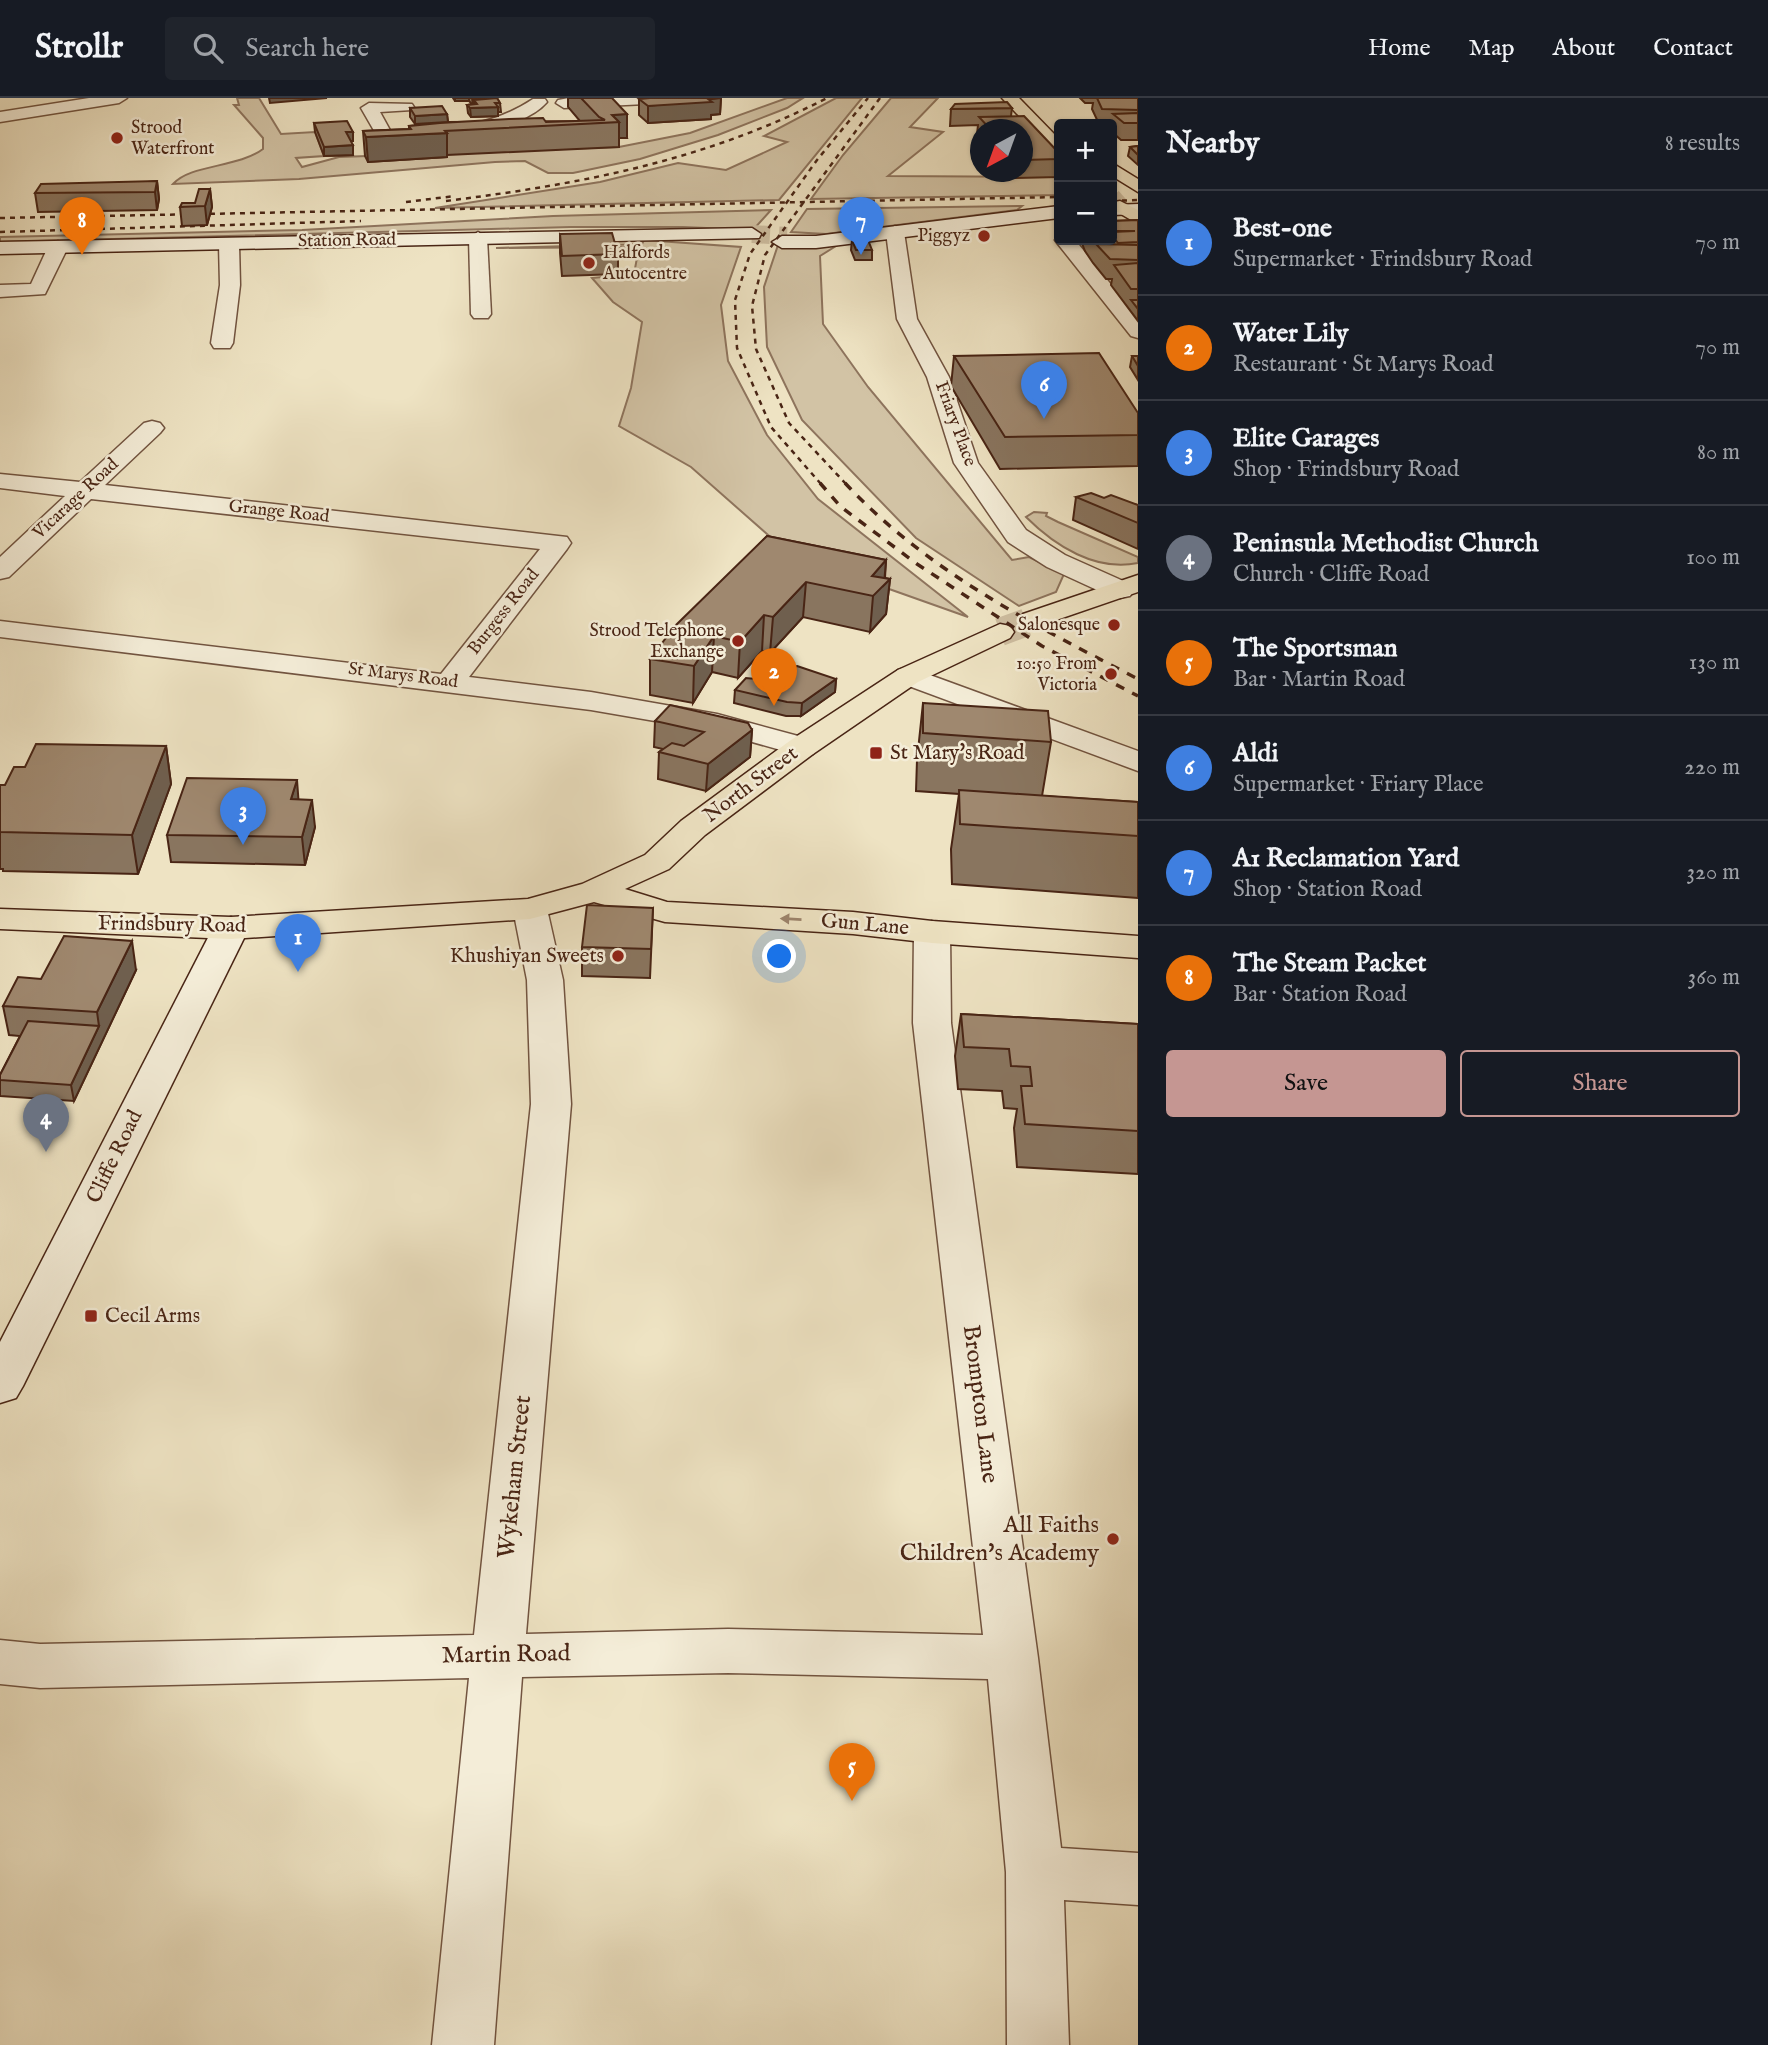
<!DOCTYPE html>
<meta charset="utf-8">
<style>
body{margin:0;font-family:"IM FELL English",serif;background:#20242c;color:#f1f3f6}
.controls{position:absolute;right:21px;top:21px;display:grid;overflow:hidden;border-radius:7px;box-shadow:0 2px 5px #0004}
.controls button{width:63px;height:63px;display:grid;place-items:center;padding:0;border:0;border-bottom:2px solid #363941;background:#171b24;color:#f1f3f6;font:35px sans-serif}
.compass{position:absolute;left:970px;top:21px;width:63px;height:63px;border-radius:50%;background:#171b24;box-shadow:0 2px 5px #0004;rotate:221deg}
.you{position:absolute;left:780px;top:859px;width:24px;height:24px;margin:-18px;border:5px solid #fff;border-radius:50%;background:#1a73e8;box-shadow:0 0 0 10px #1a73e833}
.badge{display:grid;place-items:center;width:46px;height:46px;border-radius:50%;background:#c59692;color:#fff;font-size:23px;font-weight:700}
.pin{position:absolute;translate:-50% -58px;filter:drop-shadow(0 2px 4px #0008)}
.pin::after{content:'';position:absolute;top:37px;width:24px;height:21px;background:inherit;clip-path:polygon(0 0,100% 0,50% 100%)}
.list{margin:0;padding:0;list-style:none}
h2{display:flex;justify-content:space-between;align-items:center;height:91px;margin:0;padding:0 28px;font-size:30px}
h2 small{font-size:23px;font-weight:400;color:#9ea1a6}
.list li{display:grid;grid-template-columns:46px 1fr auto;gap:21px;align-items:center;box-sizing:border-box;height:105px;padding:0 28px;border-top:2px solid #363941}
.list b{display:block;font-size:26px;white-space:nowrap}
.list p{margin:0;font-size:23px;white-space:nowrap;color:#9ea1a6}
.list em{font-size:23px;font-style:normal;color:#9ea1a6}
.actions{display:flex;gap:14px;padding:21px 28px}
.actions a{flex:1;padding:16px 0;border:2px solid #c59692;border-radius:7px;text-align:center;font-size:24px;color:#c59692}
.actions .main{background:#c59692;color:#111}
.icon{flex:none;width:38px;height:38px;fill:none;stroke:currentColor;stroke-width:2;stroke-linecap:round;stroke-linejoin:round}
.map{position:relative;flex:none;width:1138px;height:1947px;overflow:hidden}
header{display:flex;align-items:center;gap:42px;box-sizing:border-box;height:98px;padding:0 35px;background:#171b24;border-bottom:2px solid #363941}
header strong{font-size:33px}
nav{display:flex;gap:38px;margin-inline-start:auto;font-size:24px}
.search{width:490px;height:63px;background:#20242c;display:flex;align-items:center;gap:18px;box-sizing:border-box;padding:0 24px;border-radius:7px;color:#9ea1a6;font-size:26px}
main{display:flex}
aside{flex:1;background:#171b24}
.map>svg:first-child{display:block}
</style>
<header>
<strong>Strollr</strong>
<div class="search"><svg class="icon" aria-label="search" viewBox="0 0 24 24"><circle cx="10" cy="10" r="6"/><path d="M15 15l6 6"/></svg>Search here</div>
<nav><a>Home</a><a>Map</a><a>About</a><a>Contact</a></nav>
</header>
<main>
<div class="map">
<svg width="1138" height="1947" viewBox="0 0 1138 1947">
<rect width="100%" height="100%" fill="#eee3c3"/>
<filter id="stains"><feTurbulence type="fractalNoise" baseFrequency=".00286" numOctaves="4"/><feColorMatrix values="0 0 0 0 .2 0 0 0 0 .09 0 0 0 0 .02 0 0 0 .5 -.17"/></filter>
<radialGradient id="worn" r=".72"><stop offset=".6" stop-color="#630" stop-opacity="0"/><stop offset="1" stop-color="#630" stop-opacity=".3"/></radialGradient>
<g fill="#d2c3a5" stroke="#8e745d" stroke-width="2">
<path d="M237 0H259L281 36 315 34 324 58 296 60 302 69 339 59 619 49 690 35 787 0H803L787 10 718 37 640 61 573 75H548L525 63 495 64 299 81 173 86C191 66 238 70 263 51V40L234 7H239Z"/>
<path d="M836 0H862L779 102 435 110 600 84 678 65 726 72 787 44 764 38Z"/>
<path d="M891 0H938L910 29 943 34 888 78 1059 79V97L811 101 843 57Z"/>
<path d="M1022 108 1017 112 826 136 791 134 807 111Z"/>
<path d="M771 112 753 132 683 129H571L0 144V139L302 132 553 118Z"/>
<path d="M644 142 741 149 721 207 728 263 767 337 818 401 968 519 875 486 776 444 691 369 619 328 631 290 642 224 613 204 592 180 634 176 639 149 496 150 642 146Z"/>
<path d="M778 147 836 148 820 158 823 226 868 289 1012 462 1029 459 1064 476 1056 494 1019 508 916 440 802 322 767 249 764 189Z"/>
<path d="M1034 414 1047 415 1046 418 1058 424 1138 459V465C1096 474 1055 448 1026 419Z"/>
</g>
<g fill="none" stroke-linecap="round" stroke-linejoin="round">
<path stroke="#cdbda0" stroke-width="18" stroke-dasharray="18 9" stroke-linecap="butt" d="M752 136 787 138"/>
<path stroke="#cdbda0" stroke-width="18" stroke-dasharray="18 9" stroke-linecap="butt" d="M1112 99 1120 108"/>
<path stroke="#cdbda0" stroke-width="28" stroke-dasharray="28 14" stroke-linecap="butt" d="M1000 534 1033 522"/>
<defs>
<g id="street">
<path d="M89 0H127L119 5 0 24V14Z"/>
<path d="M569 0H675L667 5 564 10 556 5 558 2Z"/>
<path d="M533 1H545L547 4C521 35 417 52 380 43L361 10 369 5 412 6 414 9 412 12 380 14 391 34C443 32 489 30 533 1Z"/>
<path d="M895 128 904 134 917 221 949 279 978 365 1026 432 1065 457 1130 486 1134 492 1130 498 1120 500 1110 498 1047 469 1008 444 954 365 927 279 897 221 886 134Z"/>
<path d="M478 134 487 140 491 216 488 220H474L471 216 469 140Z"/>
<path d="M1058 138 1059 142H1075L1138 220V240L1131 238 1058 146 1055 142Z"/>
<path d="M229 140 239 146 240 187 233 245 230 250H214L211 245 220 187 219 146Z"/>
<path d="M58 143 68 149 45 196 0 199V187L31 186 48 149Z"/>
<path d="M152 323 160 325 164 330 160 335 105 387 567 439 571 445 567 451 469 579 591 594 717 616 813 642 817 649 813 656 802 658 713 633 591 612 0 539V523L441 576 540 451 91 401 9 479 0 481V459L65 398 0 390V376L80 384 144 325Z"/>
<path d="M908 569 1138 653V673L898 584 893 578 898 572Z"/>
<path d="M530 801 542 804 547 811 563 882 571 1006 526 1536 728 1531 983 1537 913 925 914 834 920 827 932 823 944 827 950 834 951 925 1038 1560 1061 1750 1138 1755V1807L1064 1802 1069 1947H1007L1006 1774 988 1581 728 1575 522 1579 494 1947H432L469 1580 40 1590 0 1586V1542L40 1546 474 1537 531 1006 527 882 513 811 518 804Z"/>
</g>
<g id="secondary">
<path d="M1138 106V116L1112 117V107Z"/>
<path d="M1059 108V120L816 150H782L772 144 782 138H816Z"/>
<path d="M752 130 761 136 759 140 0 156V144Z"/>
<path d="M231 819 243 823 249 830 23 1288 16 1300 0 1305V1244L213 830 219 823Z"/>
</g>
<g id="primary">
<path d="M1002 0H1019L1059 41V55L1053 54Z"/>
<path d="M1112 65 1138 81V94L1112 78Z"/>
<path d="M1120 103 1138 112V126L1114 112V104Z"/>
<path d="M1138 477V494L1033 530 1023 528 1019 522 1023 516Z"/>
<path d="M1000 526 1010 528 1014 534 1010 540 918 584 813 656 705 737 669 771 625 791 667 804 853 814 932 823 1138 838V860L932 845 853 836 665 824 594 804 530 821 231 841 0 831V811L231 819 528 801 582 786 645 757 681 723 791 642 898 572Z"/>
</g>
</defs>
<use href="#street" stroke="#725440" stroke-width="3"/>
<use href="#secondary" stroke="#492515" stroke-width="3"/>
<use href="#primary" stroke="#492515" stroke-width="3"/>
<use href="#street" fill="#f4edd8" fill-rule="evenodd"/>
<use href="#secondary" fill="#f4edd8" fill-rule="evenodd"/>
<use href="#primary" fill="#eee3c3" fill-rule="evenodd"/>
<g stroke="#492515" stroke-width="2.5" stroke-dasharray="5 5" stroke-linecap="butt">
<path d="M446 103C581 86 704 63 827 0"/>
<path d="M1112 103 1138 102"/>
<path d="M406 104 455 98"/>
<path d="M0 120 1059 99"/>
<path d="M0 134 361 123"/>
<path d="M821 386 771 329 737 250 735 202 750 156 817 62 868 0"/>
<path d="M846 386 789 325 756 251 752 208 765 157 880 0"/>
</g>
<g stroke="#492515" stroke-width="3.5" stroke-dasharray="9 9" stroke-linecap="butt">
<path d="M820 385 841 409 917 466 1042 548 1138 598"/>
<path d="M845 385C927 473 1032 526 1138 581"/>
</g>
</g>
<g fill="#89755f" stroke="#492515" stroke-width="2">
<path d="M453 0H497L500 5 501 14H498V18L471 19 468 15 467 7 472 6 469 3H455Z"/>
<path d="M568 0H612L627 40H619V49L447 57V59L368 64 365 58 363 33 409 31V28L434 25 415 26 410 19V10L447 16 448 24 580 23 568 9Z"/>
<path d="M721 0 720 16 711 17V21L648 25 639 17V1Z"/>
<path d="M1080 0H1138V42H1121L1112 34V26H1099L1092 11 1093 5H1085Z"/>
<path d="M1012 10 1011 18 1059 55V79L1015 80 1010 74H1023V32H981V39L977 36 978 27 950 28 951 11Z"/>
<path d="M314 25 353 34V43H350L353 57 324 58 315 34Z"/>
<path d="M1138 48V67L1128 58 1130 49Z"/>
<path d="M157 83 159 101 157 112 38 114 35 95Z"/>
<path d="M210 91 212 109 207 127 182 128 180 109 195 105Z"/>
<path d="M1138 122V223L1111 187 1112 181H1106L1093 165 1085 153 1081 143 1112 142V123Z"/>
<path d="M560 136 618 156V176L562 178 560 155Z"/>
<path d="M852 142 872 152V162H855L851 152Z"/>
<path d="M954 258 1138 315V368L1000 371 951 288Z"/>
<path d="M1132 258H1138V282L1130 269Z"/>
<path d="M1076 399 1104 400 1138 407V451L1073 422Z"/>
<path d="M767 438 886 462 885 480 890 481 886 516 870 534 803 519 770 555 762 553 738 580 712 574 693 605 650 597V561Z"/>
<path d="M836 581 835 594 801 618H786L734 605 735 592 766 582Z"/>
<path d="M923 605 1051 644 1042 698 1138 704V800L952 786 951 751 959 696 916 693 917 662Z"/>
<path d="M655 623 752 632 750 659 706 693 658 681 659 654 663 651 654 649Z"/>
<path d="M166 648 171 686 138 776 3 773V771H0V687H5L25 669Z"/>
<path d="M298 701 315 729 305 767 171 764 167 737Z"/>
<path d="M653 810 650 880 582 878V849Z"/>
<path d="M136 872 74 1003 0 998V977L20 938 9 937 3 908 41 881Z"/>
<path d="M961 916 1138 926V1076L1017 1069 1014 1030 1017 1011 1004 1010 1002 993 958 991 955 958Z"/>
</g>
<g fill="#6f5f4e" stroke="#492515" stroke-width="2">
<path d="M269 0H327L270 5Z"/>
<rect x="455" y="0" width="14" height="3"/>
<path d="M472 0H497L474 2V7H473Z"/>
<path d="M721 0 720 16 711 17V21L648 25V8Z"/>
<path d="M498 9V18L471 19 470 10Z"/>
<path d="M447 16 448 24 415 26V18Z"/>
<path d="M627 16V40H619V24L612 17Z"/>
<rect x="346" y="34" width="7" height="9"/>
<path d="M447 35V59L368 64 366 39Z"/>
<path d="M353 47V57L324 58V49Z"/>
<path d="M157 83 159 101 157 112 155 94Z"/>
<path d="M210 91 212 109 207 127 205 108Z"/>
<path d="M886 462 884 487 890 481 886 516 870 534 873 498 872 478Z"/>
<path d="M806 484 803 519 770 555 773 519Z"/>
<path d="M764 517 762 553 738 580 740 544Z"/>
<path d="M714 538 712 574 693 605 694 568Z"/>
<path d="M836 581 835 594 801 618 802 605Z"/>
<path d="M752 632 750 659 706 693 708 666Z"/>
<path d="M166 648 171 686 138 776 132 737Z"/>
<path d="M297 682 299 709 291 701Z"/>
<path d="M312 702 315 729 305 767 302 739Z"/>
<path d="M132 843 136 872 74 1003 71 987 99 928 97 914Z"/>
</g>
<g fill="#9f886f" stroke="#492515" stroke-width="2">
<path d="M497 0 500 5H495L498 9 470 10 467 7 477 6 474 2Z"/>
<path d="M581 0H612L627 16 612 17 619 24 445 33 447 35 366 39 363 33 411 31 409 28 440 25 509 21 543 20 546 24 605 22 599 19Z"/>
<path d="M650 0H717L708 1 712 4 648 8 639 1Z"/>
<path d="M1097 0H1138V12L1102 11Z"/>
<path d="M1007 4 1012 10 951 11 955 6Z"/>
<path d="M442 8 447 16 415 18 410 10Z"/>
<path d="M1138 15V25H1124L1113 16Z"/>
<path d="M1024 18 1059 55V61L1023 62V32H991L979 19Z"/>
<path d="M347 23 353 34H346L353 47 324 49 314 25Z"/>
<path d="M1138 48V57L1130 49Z"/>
<path d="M157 83 155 94 35 95 41 86Z"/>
<path d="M199 91H210L205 108 180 109 182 105H195Z"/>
<path d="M1138 122V144L1118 145 1114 140H1112V134L1135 133H1112V123Z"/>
<path d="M612 135 618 156 562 158 560 136Z"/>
<path d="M852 142H868L872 152H856Z"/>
<path d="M1096 146 1138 147V162L1110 161Z"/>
<path d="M1138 165V191H1131L1114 167Z"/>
<path d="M1131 202H1138V211Z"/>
<path d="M1099 255 1138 315V337L1005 339 954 258Z"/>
<path d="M1132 258H1138V268Z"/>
<path d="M1091 395 1104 400 1111 397 1138 407V425L1076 399Z"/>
<path d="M767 438 886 462 872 478 890 481 873 498 806 484 773 519 764 517 740 544 714 538 694 568 650 561 675 528Z"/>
<path d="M797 568 836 581 802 605 787 604 735 592 746 580 766 582Z"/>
<path d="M923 605 1048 613 1051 644 923 635Z"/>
<path d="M670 607 748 625 752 632 708 666 659 654 672 645 684 648 704 634 655 623Z"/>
<path d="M36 646 166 648 132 737 0 734V687H5L14 669H25Z"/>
<path d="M187 680 297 682 291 701 312 702 302 739 167 737Z"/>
<path d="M959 692 1138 704V738L960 726Z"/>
<path d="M587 807 653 810 651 851 582 849Z"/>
<path d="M64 838 132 843 97 914 3 908 18 879 41 881Z"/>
<path d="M961 916 1138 926V1033L1025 1026 1021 988H1032L1030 969 1011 968 1009 951 964 949Z"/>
<path d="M28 923 99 928 71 987 0 982V977Z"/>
</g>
<defs><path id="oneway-solid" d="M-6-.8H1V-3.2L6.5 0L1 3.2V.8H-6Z" transform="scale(1.75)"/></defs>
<use fill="#9c846c" href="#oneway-solid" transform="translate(791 821) rotate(-177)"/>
<g fill="#8f2418" stroke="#f4edd8" stroke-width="2.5">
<circle cx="117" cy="40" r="7"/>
<circle cx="984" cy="138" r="7"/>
<circle cx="589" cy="165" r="7"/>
<circle cx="1114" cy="527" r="7"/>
<circle cx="738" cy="543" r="7"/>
<circle cx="1111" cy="576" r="7"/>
<rect x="869" y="648" width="14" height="14" rx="3.5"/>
<circle cx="618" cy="858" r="7"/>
<rect x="84" y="1211" width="14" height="14" rx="3.5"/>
<circle cx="1113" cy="1441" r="7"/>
</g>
<g text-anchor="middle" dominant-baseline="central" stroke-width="5" stroke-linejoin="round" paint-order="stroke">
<g font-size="18" fill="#492515" stroke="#f4edd8" text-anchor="end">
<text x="131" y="30" text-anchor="start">Strood<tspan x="131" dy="21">Waterfront</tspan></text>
<text x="970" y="138">Piggyz</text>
<text x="603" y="155" text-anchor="start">Halfords<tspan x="603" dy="21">Autocentre</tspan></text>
<text x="1100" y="527">Salonesque</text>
<text x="724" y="533">Strood Telephone<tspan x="724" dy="21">Exchange</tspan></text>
<text x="1097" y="566">10:50 From<tspan x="1097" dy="21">Victoria</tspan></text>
</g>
<g font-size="18" fill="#492515" stroke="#f4edd8">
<text transform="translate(347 143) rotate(-1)">Station Road</text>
<text transform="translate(955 326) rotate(70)">Friary Place</text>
<text transform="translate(76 401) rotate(-43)">Vicarage Road</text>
<text transform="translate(279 414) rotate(6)">Grange Road</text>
<text transform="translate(504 514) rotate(-52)">Burgess Road</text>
<text transform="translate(403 578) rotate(7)">St Marys Road</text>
</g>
<g font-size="21" fill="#492515" stroke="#f4edd8" text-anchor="start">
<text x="890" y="655">St Mary's Road</text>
<text x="604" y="858" text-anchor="end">Khushiyan Sweets</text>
<text x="105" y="1218">Cecil Arms</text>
</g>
<g font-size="21" fill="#492515" stroke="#f4edd8">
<text transform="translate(751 687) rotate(-37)">North Street</text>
<text transform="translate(172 827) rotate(1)">Frindsbury Road</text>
<text transform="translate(865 827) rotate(5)">Gun Lane</text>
<text transform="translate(115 1059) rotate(-64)">Cliffe Road</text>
</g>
<g font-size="24" fill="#492515" stroke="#f4edd8">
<text transform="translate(980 1306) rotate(83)">Brompton Lane</text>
<text transform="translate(515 1379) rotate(-84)">Wykeham Street</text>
<text transform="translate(506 1557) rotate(-1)">Martin Road</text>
</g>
<g font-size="24" fill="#492515" stroke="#f4edd8" text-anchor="end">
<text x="1099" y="1427">All Faiths<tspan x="1099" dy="28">Children's Academy</tspan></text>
</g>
</g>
<rect width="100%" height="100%" filter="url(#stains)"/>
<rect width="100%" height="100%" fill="url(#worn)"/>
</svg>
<div class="controls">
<button>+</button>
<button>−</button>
</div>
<svg class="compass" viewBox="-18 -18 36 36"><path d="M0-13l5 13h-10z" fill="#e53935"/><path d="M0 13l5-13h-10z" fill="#9ea1a6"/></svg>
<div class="you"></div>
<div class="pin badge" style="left:298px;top:874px;background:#3f7fe0">1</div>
<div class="pin badge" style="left:774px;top:608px;background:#e8710a">2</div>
<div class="pin badge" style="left:243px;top:747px;background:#3f7fe0">3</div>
<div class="pin badge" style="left:46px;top:1054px;background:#6b7280">4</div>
<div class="pin badge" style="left:852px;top:1703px;background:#e8710a">5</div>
<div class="pin badge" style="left:1044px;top:321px;background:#3f7fe0">6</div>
<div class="pin badge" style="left:861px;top:157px;background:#3f7fe0">7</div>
<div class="pin badge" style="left:82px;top:157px;background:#e8710a">8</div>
</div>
<aside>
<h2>Nearby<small>8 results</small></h2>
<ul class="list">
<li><span class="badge" style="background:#3f7fe0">1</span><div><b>Best-one</b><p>Supermarket · Frindsbury Road</p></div><em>70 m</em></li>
<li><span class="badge" style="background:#e8710a">2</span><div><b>Water Lily</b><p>Restaurant · St Marys Road</p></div><em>70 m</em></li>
<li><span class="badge" style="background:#3f7fe0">3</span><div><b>Elite Garages</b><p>Shop · Frindsbury Road</p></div><em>80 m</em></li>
<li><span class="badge" style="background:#6b7280">4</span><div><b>Peninsula Methodist Church</b><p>Church · Cliffe Road</p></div><em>100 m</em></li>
<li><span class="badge" style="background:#e8710a">5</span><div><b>The Sportsman</b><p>Bar · Martin Road</p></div><em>130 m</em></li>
<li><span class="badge" style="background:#3f7fe0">6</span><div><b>Aldi</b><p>Supermarket · Friary Place</p></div><em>220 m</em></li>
<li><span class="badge" style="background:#3f7fe0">7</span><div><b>A1 Reclamation Yard</b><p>Shop · Station Road</p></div><em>320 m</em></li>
<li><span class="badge" style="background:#e8710a">8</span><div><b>The Steam Packet</b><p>Bar · Station Road</p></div><em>360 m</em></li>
</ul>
<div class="actions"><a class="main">Save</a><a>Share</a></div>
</aside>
</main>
